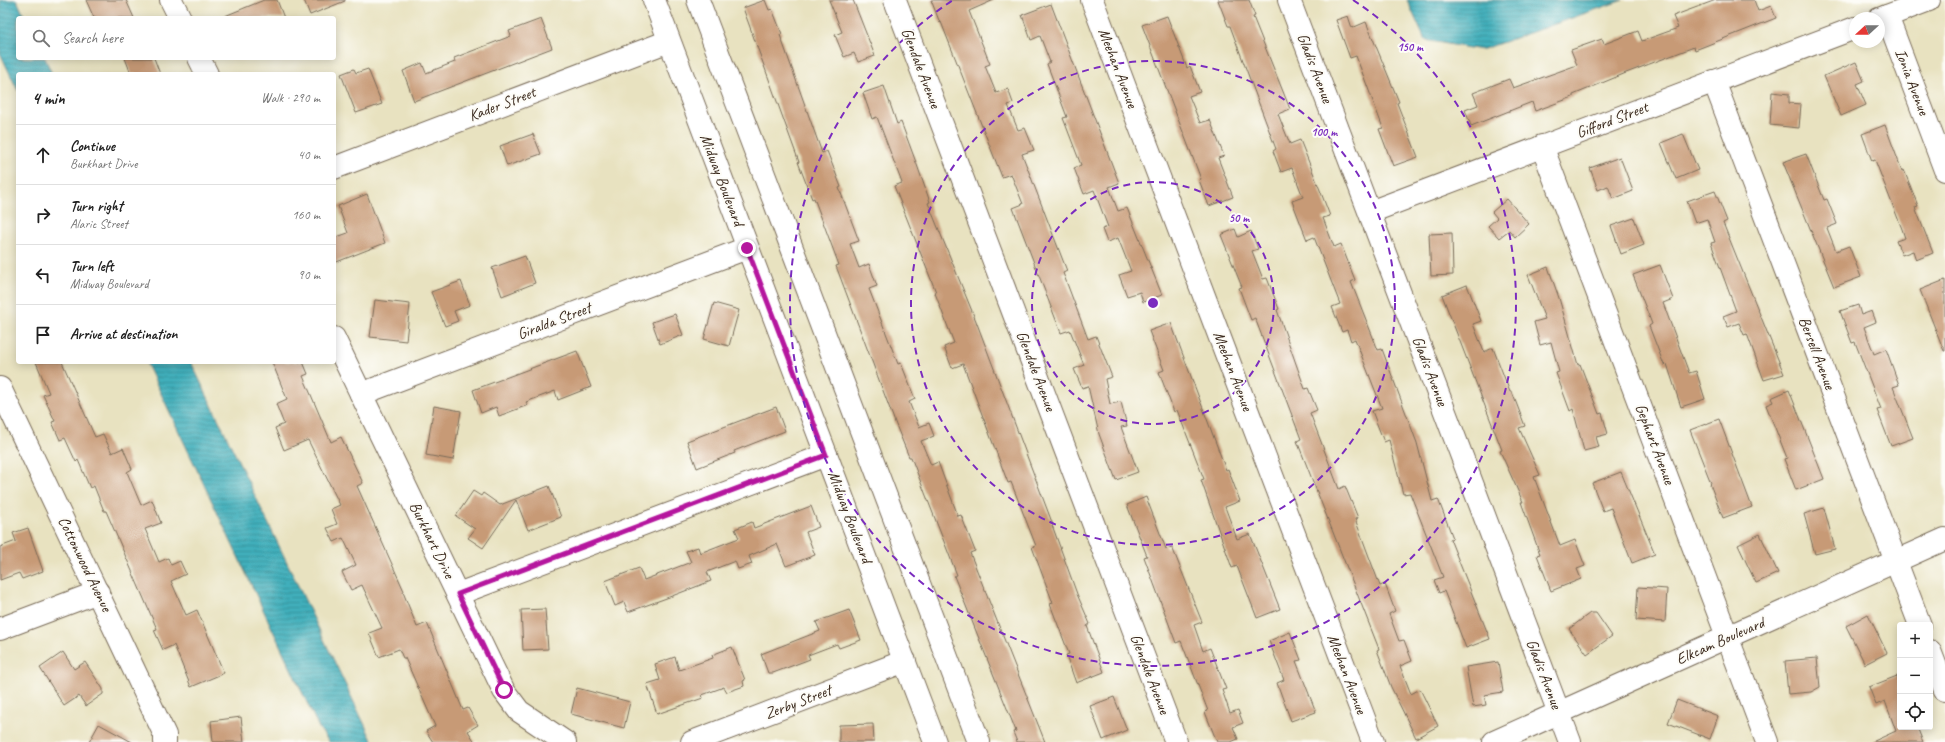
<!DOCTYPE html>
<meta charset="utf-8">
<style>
body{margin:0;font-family:Caveat,sans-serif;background:#f6f6f6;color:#222}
.controls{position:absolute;right:12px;bottom:12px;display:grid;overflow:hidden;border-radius:4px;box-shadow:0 2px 10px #0003}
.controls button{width:36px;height:36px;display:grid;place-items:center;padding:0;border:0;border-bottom:1px solid #e0e0e0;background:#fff;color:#222;font:20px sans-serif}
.compass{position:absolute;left:1849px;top:12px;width:36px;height:36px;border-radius:50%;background:#fff;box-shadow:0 2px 10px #0003;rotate:249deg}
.stop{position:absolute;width:12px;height:12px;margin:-9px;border:3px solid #b5179e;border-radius:50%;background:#fff}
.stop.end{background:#b5179e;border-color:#fff;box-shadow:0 1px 4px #0008}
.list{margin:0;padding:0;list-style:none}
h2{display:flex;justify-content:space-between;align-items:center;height:52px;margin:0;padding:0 16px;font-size:17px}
h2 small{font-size:13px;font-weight:400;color:#767676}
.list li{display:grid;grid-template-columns:26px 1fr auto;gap:12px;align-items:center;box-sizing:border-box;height:60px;padding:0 16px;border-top:1px solid #e0e0e0}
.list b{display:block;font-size:15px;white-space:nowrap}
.list p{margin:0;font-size:13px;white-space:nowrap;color:#767676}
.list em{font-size:13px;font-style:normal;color:#767676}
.icon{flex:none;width:22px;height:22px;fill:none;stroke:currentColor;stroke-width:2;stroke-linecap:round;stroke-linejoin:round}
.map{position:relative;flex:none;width:1945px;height:742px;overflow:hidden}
.search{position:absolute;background:#fff;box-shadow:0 2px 10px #0003;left:16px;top:16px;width:320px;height:44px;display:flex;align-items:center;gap:10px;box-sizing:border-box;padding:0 14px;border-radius:4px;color:#767676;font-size:15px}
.panel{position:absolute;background:#fff;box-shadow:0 2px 10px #0003;left:16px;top:72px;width:320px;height:292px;border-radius:4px}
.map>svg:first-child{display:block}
</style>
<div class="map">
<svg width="1945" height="742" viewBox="0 0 1945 742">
<defs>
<pattern id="water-rules" width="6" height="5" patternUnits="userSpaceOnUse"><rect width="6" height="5" fill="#40afbb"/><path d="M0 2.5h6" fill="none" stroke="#378f97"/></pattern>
</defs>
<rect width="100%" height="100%" fill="#fdfcf7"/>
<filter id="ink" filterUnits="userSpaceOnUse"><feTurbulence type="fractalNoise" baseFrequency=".025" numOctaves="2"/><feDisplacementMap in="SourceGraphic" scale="8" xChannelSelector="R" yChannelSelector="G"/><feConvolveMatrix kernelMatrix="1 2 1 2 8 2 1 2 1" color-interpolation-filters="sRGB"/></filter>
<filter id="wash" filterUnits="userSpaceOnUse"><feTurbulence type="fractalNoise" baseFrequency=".012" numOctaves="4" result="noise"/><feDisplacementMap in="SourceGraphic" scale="16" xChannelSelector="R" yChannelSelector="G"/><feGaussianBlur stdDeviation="0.9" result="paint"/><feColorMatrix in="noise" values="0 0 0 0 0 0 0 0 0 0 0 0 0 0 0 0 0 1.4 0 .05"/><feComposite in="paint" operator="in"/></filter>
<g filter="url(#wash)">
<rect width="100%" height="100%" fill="#e8e2c0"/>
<g fill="url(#water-rules)" stroke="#3e6c6c">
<path d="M0 0H17L25 18H18V58H45L52 74H18V91L0 53Z"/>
<path d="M1407 0H1623L1481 50 1425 40Z"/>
<path d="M146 362H191L373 742H329L319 728Z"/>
</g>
<g id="blocks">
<g fill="#c79a76">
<path d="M86 0H126L134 18H94Z"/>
<path d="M264 0H277L284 18H220Z"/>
<path d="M304 0H345V1L310 15Z"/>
<path d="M765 0 769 10 772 9 782 34 780 35 822 153 827 151 841 187 839 188 859 241 850 244 859 268 869 264 877 286 869 289 898 364 901 363 915 399 909 402 919 427 929 423 934 436 921 441 931 465 938 462 958 516 961 515 975 551 970 553 1045 742H1017L1013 732 1016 731 954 576 957 575 911 457H909L896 425 836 266 839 265 814 198 812 199 798 162H799L743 8Z"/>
<path d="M829 0H853L875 56 858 62 854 53 844 57 835 35 842 32Z"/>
<path d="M931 0H994L969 11 990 64 985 66 996 93 1008 89 1013 103 1008 105 1018 130 1025 128 1034 150 1022 154 1067 271 1063 273 1088 339 1096 336 1112 377 1105 379 1110 404 1121 402 1127 426 1121 427 1138 472 1116 480 1099 434 1088 386 1082 388 1074 369 1084 365 1070 330 1061 333 1013 208 1023 204 1011 174 1002 177 941 22 940 23Z"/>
<path d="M1218 0H1249L1255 16 1253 17 1290 109 1278 114 1290 144 1300 140 1320 190 1330 216 1323 218 1334 247 1341 244 1355 280 1351 282 1378 350 1382 349 1417 443 1432 501 1438 499 1453 538 1450 539 1490 639 1466 648 1444 591 1439 593 1434 580 1443 577 1410 493 1403 494 1389 440 1384 442 1372 411 1382 408 1355 339 1351 341 1347 330 1342 332 1332 307 1340 304 1314 237 1307 240 1292 201 1303 197 1292 168 1281 172 1273 151 1276 149 1230 26H1228Z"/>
<path d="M1716 0H1754L1758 11 1771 6 1776 18 1695 50 1694 47 1626 73 1573 95V97L1535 111 1532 102 1471 126 1465 110 1478 105 1473 93 1509 79 1513 88 1577 65 1571 50 1602 39 1604 44 1638 31 1642 41 1678 28 1673 16Z"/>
<path d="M1051 4 1119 183 1109 187 1118 211 1127 208 1162 295 1143 302 1140 292 1127 296 1119 275 1131 271 1118 238 1107 242 1102 229 1108 227 1094 190 1084 194 1074 168 1081 165 1063 118 1067 117 1047 64 1050 62 1040 36 1031 40 1022 15Z"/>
<path d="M1167 16 1187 68 1190 66 1200 92 1189 96 1200 123 1210 120 1224 156 1218 158 1233 197 1209 206 1199 180 1201 179 1142 25Z"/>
<path d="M1348 16 1352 28 1366 22 1399 102 1397 103 1418 157 1393 166 1379 129 1383 128 1356 56 1350 58 1336 20Z"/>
<path d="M541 19 552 48 414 101 403 71 422 63 426 73 455 62 454 58 511 36 509 31Z"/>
<path d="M125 58H154L160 74H131Z"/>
<path d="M1856 62 1864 81 1857 84 1866 105 1841 116 1824 76Z"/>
<path d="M354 69 356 73 368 69 382 104 356 113 341 74Z"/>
<path d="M884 86 897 124 901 122 917 165 930 202 928 203 976 321 1053 525H1052L1077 594 1090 624 1087 626 1104 672 1076 683 1066 655 1069 654 1050 604 1053 603 1032 547 1036 546 1011 482 1008 483 963 364 952 368 944 347 954 343 935 293 936 292 894 186 902 183 877 117 872 119 863 93Z"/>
<path d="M1772 92 1789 94V103L1801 104 1799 128 1770 125Z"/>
<path d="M1885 125 1902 171 1904 170 1918 206 1915 207 1933 253 1916 260 1913 251 1902 255 1896 241 1905 238 1902 229 1875 160 1872 161 1862 134Z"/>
<path d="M533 134 541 154 507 166 500 146Z"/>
<path d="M1683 134 1698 170 1676 179 1661 143Z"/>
<path d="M1806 154 1824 200 1827 199 1837 224 1827 228 1836 251 1849 246 1861 277 1834 287 1783 162Z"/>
<path d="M1620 157 1633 191 1613 199 1608 186 1598 190 1590 168Z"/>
<path d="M1715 191 1727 221 1723 223 1784 374 1764 380 1747 334 1744 335 1739 323 1728 327 1723 316 1736 311 1711 243 1715 242 1707 219 1695 223 1687 201Z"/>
<path d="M367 194 385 243 334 263V238L348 233 338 206Z"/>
<path d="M1507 199 1529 224 1515 237 1509 230 1499 238 1488 226 1497 218 1492 212Z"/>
<path d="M1634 218 1644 245 1621 254 1611 226Z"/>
<path d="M1235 229 1238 237 1251 231 1258 249 1252 251 1263 279 1267 278 1279 309 1277 310 1295 361 1305 389 1308 388 1317 410 1310 413 1339 489 1345 486 1358 518 1355 519 1380 586 1385 584 1395 611 1389 614 1399 641 1404 640 1412 661 1400 666 1411 694 1420 689 1438 726 1416 738 1391 687 1377 650 1379 649 1297 441 1301 439 1255 318 1251 320 1239 288 1242 287 1221 235Z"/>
<path d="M1452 233 1453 275 1431 276 1429 234Z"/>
<path d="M525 256 535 283 502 296 492 268Z"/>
<path d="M1660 265 1673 299 1663 303 1689 373 1696 371 1705 399 1681 407 1667 364 1664 365 1649 326 1652 324 1633 275Z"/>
<path d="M1548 267 1559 298 1578 365 1580 364 1599 414 1602 413 1608 434 1596 437 1599 447 1584 451 1573 409 1570 411 1556 373 1559 372 1551 342 1540 345 1534 322 1545 319 1528 275Z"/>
<path d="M1945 280V351H1944L1920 290Z"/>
<path d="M461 281 470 305 454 311 458 321 445 326 431 292Z"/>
<path d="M1467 285 1481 321 1473 324 1484 352 1493 348 1510 392H1512L1525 426 1519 428 1540 475 1534 477 1560 546 1575 540 1585 566 1577 569 1581 579 1551 591 1537 555 1540 554 1521 502H1523L1500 451 1502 450 1442 295Z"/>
<path d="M375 300 410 304 406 341 370 337Z"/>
<path d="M714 303 739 310 729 346 704 339Z"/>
<path d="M1858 305 1861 315 1872 311 1876 322 1864 327 1874 354 1886 349 1899 385 1893 387 1913 438 1891 446 1877 410 1881 409 1855 342 1852 343 1840 311Z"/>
<path d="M675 314 683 335 660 344 652 322Z"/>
<path d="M1171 323 1226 470 1228 469 1240 501 1225 507 1237 539 1250 534 1280 609 1257 618 1237 566 1232 568 1201 480 1204 479 1177 410 1174 412 1159 372 1164 370 1149 331Z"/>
<path d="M577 351 591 387 558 400 555 391 526 402 528 405 499 416 496 407 481 413 473 390Z"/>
<path d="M36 362H62L95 437 103 434 112 453 123 448 132 469 127 472 141 505 152 500 161 523 145 529 159 562 168 558 171 565 180 561 186 574 171 581 186 615 197 610 224 673 191 687 174 645 163 650 154 630 157 629 106 511H104L94 486 90 488 78 460 76 462 65 438 60 440 52 422 55 421 43 395 49 393Z"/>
<path d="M272 362H303L308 374 303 376 331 442 341 437 363 483 357 486 404 591 403 592 417 627 427 623 463 710 468 708 478 725 468 731 475 742H433L426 731 435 726 405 658H403L399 649 379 657 369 633 382 628 362 585 351 590 342 572 356 565 343 538 334 542 327 528 337 524 331 509 340 505 308 440 284 450 275 428 284 424 276 404 287 399Z"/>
<path d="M1789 390 1824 479 1796 490 1784 459 1787 458 1766 405 1773 402 1771 398Z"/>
<path d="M434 406 461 411 453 460 426 455Z"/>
<path d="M776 407 785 431 734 451 735 453 697 468 687 441Z"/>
<path d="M1719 419 1752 507 1723 518 1710 484 1711 483 1690 430Z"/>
<path d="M1621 472 1655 554 1632 563 1611 508 1603 511 1592 483Z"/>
<path d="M549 486 561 517 528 530 516 500 483 548 468 538 475 529 456 516 473 491 481 496 483 493 500 505Z"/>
<path d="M1146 497 1166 549 1172 547 1202 622 1194 625 1203 651 1210 648 1226 689 1222 690 1230 713 1238 710 1243 723 1233 727 1238 739 1231 742H1217L1205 712 1208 711 1181 641 1176 643 1144 557 1147 556 1127 505Z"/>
<path d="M811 506 819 527 806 532 815 555 786 566 777 544 749 556 752 564 738 569 735 561 707 572 711 581 672 596 628 612 624 602 615 606 605 581 639 568 644 580 691 562 686 551 698 547 700 553 739 538 735 529 752 522 754 528Z"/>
<path d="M1824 508 1835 549 1815 554 1804 514Z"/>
<path d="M28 528 43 571 22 579 19 573 0 580V547L16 541 13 533Z"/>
<path d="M1760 534 1778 573 1756 583 1738 545Z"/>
<path d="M1638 587 1667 589 1665 622 1636 620Z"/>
<path d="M545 609 548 649 523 650 521 610Z"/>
<path d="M849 610 861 640 839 648 837 644 808 655 810 659 773 673H768L761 654 820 631 816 622Z"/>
<path d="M1590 613H1596L1612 636 1587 654 1569 629Z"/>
<path d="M1868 614 1887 653 1865 664 1846 626Z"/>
<path d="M1290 632 1301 660 1296 661 1316 712 1291 721 1277 683 1284 680 1269 641Z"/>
<path d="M732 647 745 680 743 681 744 686 727 692 724 687 702 695 703 698 657 714 647 684 660 680 655 664 675 657 679 670 713 658 712 655Z"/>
<path d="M63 652 74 669 85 662 103 689V694L86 706 79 696 64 706 40 668Z"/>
<path d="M1817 658 1820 687 1811 692 1788 694 1785 661Z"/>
<path d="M1498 662 1503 692 1484 695 1486 705 1473 707 1466 667Z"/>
<path d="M1897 676 1900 685V727H1917L1923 742H1872L1896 731 1885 701 1876 705 1869 687Z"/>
<path d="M577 688 630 702 624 728 571 714Z"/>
<path d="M1114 697 1127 730 1103 740 1090 706Z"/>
<path d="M1677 700 1718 716 1710 739 1668 723Z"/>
<path d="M241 717 244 742H213L211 721Z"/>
<path d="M99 724 132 742H89Z"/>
<path d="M873 724 874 742H839V725Z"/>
</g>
</g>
</g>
<g filter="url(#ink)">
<use href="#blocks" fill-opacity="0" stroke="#786a57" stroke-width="1"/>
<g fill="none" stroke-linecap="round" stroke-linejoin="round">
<defs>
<g id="minor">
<path d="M171 0 180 18"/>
<path d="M654 0 935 742"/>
<path d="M698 0 979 742"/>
<path d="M895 0 1176 742"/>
<path d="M1092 0 1373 742"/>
<path d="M1289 0 1570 742"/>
<path d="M1887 16 1945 170"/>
<path d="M1879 19 1929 0"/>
<path d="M199 58 207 74"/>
<path d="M1714 81 1920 625"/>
<path d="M1542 146 1767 742"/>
<path d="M334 168 669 41"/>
<path d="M1370 212 1855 28"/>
<path d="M334 338 504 691 519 711 565 742"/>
<path d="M0 388 165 735V742"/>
<path d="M361 394 747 248"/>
<path d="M458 594 826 455"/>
<path d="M0 629 98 592"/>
<path d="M1930 651 1945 690"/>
<path d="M692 742 905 661"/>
<path d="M1494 742 1945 539"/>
</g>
</defs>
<use href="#minor" stroke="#786a57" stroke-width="24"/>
<use href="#minor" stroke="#fff" stroke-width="22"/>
</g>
</g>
<g fill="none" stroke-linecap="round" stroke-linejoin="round" filter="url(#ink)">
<path stroke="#b5179e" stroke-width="5" d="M504 690 458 594 826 455 747 248"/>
</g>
<g fill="none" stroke="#7b2cbf" stroke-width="2" stroke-dasharray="7 5">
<circle cx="1153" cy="303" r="121"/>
<circle cx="1153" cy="303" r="242"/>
<path d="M1353 0A363 363 0 1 1 953 0"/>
</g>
<g text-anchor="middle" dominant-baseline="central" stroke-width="4" stroke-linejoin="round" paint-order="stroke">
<g font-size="16" fill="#3b2a1e" stroke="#fdfcf7">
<text transform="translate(921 68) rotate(69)">Glendale Avenue</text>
<text transform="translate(1118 68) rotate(69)">Meehan Avenue</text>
<text transform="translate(1315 68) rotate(69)">Gladis Avenue</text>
<text transform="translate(1912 82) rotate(69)">Ionia Avenue</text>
<text transform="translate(502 104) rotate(-21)">Kader Street</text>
<text transform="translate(1612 120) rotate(-21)">Gifford Street</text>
<text transform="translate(722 180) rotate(69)">Midway Boulevard</text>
<text transform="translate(554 321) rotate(-21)">Giralda Street</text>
<text transform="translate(1817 353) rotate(69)">Bersell Avenue</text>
<text transform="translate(1036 371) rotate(69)">Glendale Avenue</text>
<text transform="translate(1233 371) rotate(69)">Meehan Avenue</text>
<text transform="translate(1430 371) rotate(69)">Gladis Avenue</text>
<text transform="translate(1655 444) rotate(69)">Gephart Avenue</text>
<text transform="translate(850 517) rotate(69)">Midway Boulevard</text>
<text transform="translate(432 540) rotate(64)">Burkhart Drive</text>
<text transform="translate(85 564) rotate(64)">Cottonwood Avenue</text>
<text transform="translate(1720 641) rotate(-24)">Elkcam Boulevard</text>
<text transform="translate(1150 674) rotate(69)">Glendale Avenue</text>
<text transform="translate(1347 674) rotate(69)">Meehan Avenue</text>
<text transform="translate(1544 674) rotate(69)">Gladis Avenue</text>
<text transform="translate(798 702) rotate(-21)">Zerby Street</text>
</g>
</g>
<circle cx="1153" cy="303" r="6" fill="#7b2cbf" stroke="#fdfcf7" stroke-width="2"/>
<g font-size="12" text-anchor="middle" font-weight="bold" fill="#7b2cbf" stroke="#fdfcf7" stroke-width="4" stroke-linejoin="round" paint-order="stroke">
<text x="1410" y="51">150 m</text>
<text x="1324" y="136">100 m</text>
<text x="1239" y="222">50 m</text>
</g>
</svg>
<div class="controls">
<button>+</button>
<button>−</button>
<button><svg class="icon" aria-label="locate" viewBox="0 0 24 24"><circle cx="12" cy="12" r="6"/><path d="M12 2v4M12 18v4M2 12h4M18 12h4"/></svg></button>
</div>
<svg class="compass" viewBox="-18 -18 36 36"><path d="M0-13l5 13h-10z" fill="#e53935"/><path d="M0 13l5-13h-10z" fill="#767676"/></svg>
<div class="stop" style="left:504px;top:690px"></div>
<div class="stop end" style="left:747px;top:248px"></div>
<div class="search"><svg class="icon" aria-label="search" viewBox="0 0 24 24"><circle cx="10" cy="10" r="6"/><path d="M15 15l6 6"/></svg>Search here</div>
<section class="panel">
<h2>4 min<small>Walk · 290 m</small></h2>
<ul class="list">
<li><svg class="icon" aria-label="ahead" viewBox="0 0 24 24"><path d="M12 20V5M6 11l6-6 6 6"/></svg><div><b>Continue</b><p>Burkhart Drive</p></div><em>40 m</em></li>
<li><svg class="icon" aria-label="right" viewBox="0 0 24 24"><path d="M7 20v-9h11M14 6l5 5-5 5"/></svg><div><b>Turn right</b><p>Alaric Street</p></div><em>160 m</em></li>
<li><svg class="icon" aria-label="left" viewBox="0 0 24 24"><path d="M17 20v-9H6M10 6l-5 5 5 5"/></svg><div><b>Turn left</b><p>Midway Boulevard</p></div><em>90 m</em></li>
<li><svg class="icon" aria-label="arrive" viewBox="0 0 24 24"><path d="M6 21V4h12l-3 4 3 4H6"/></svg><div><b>Arrive at destination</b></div></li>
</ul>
</section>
</div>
